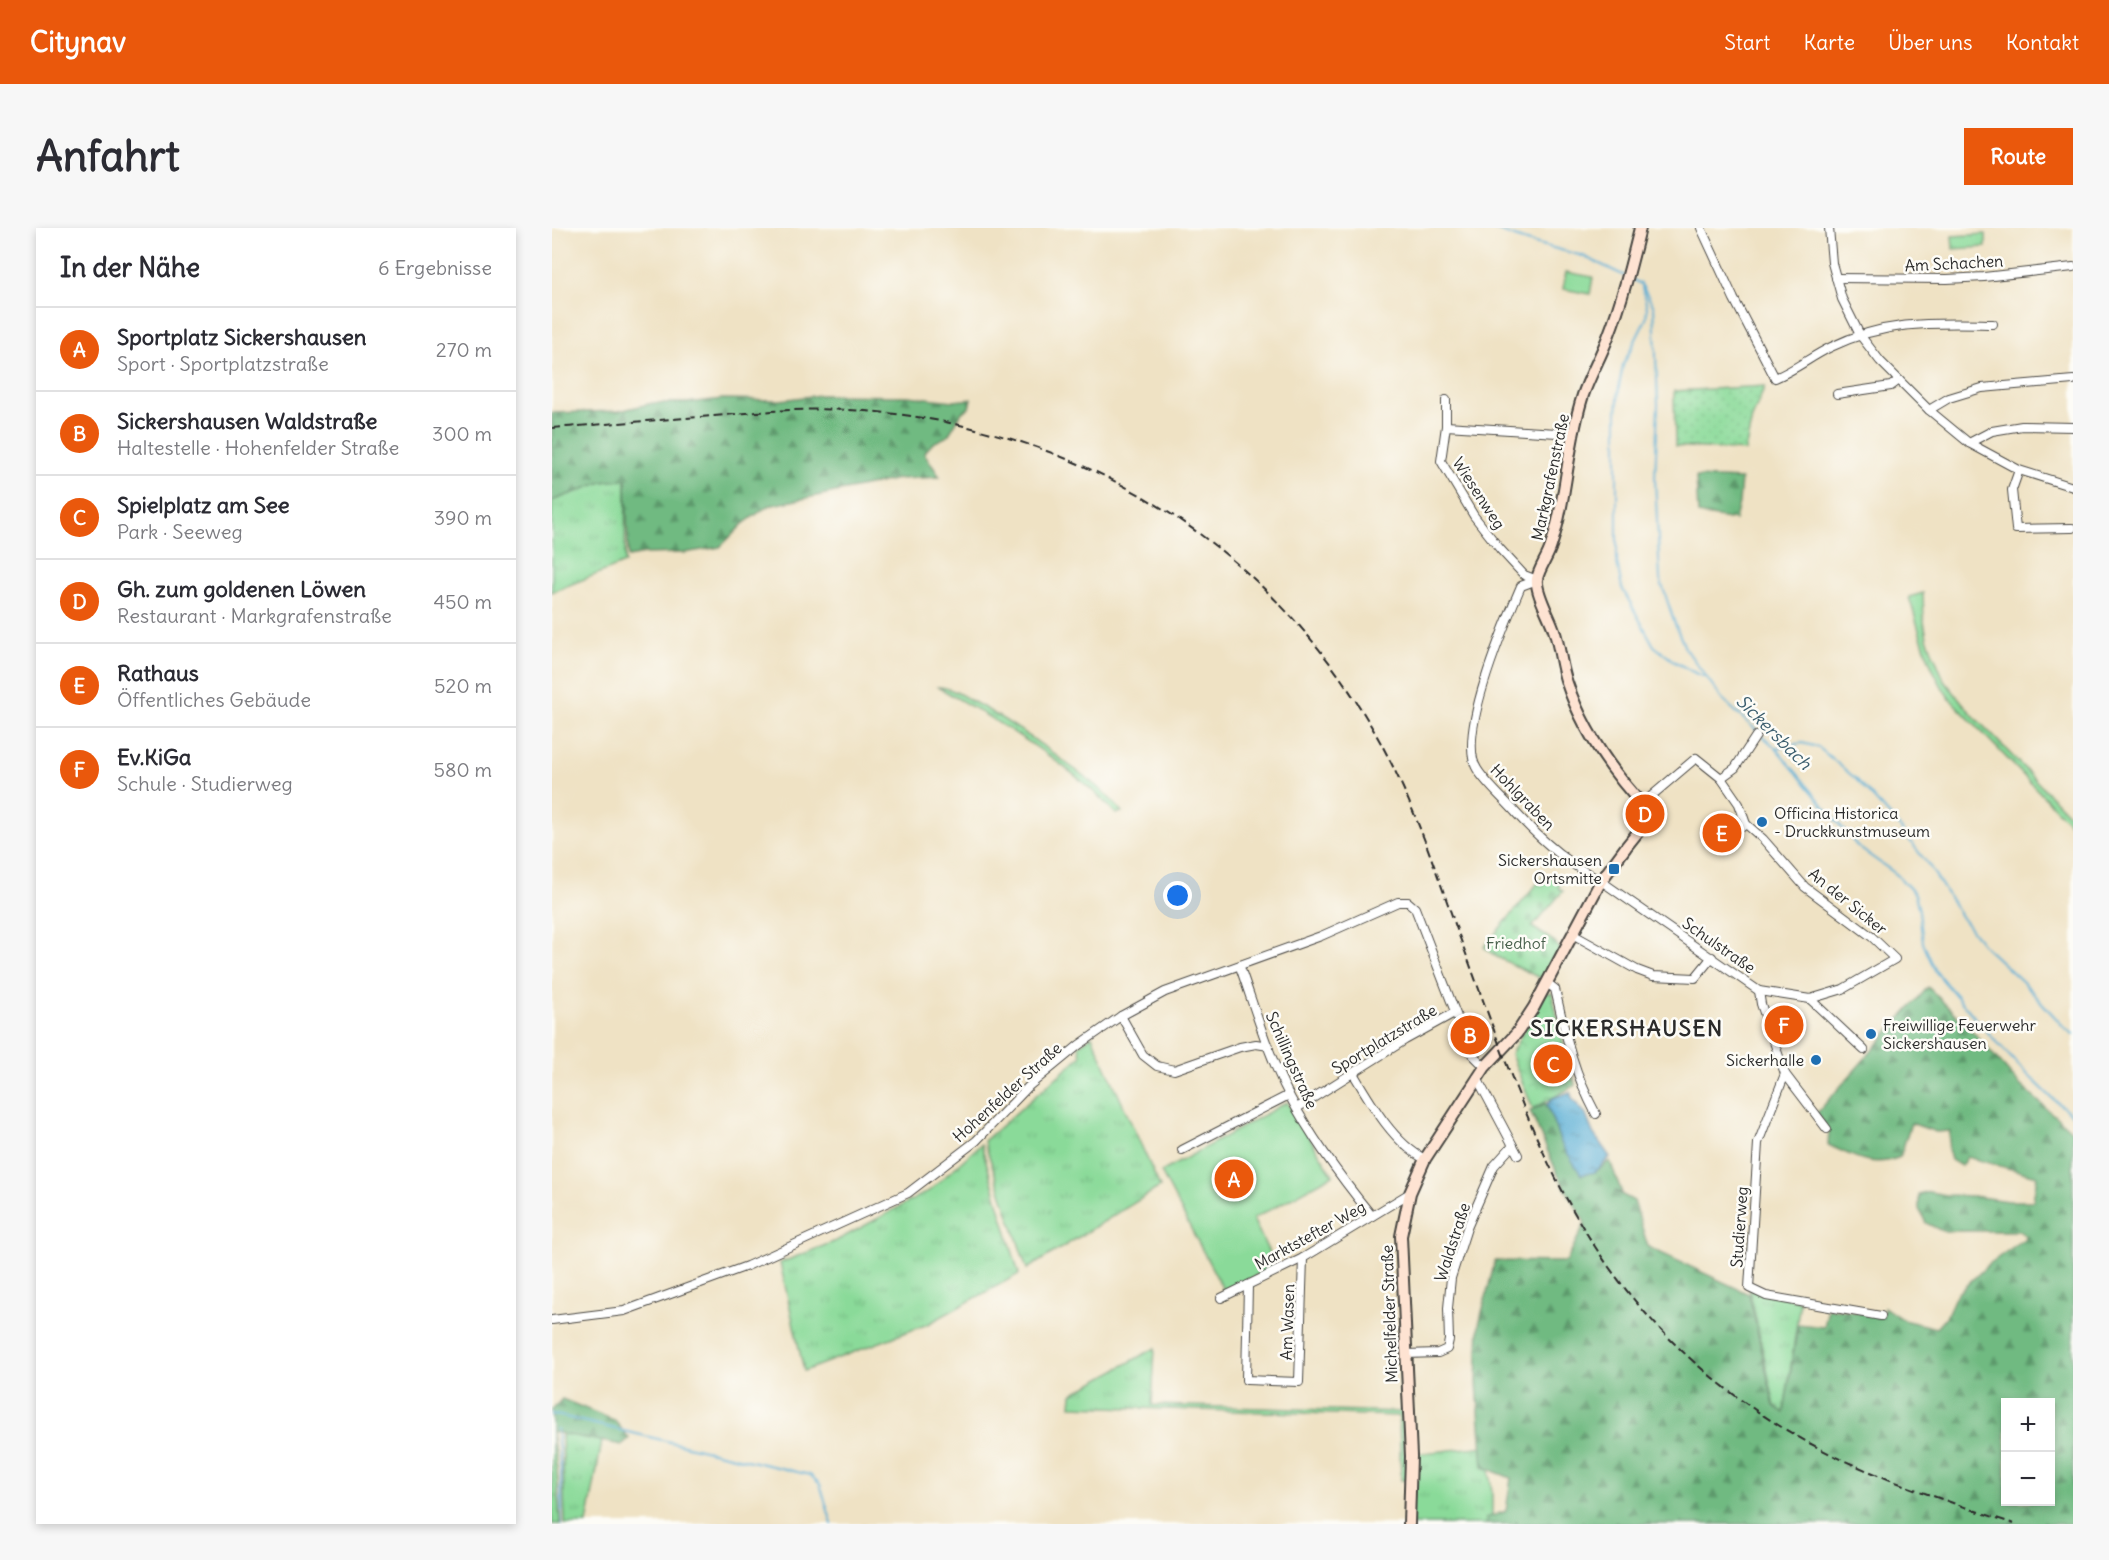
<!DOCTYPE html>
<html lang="de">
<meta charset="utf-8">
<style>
body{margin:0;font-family:Delius,sans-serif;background:#f7f7f7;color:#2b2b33}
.controls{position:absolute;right:18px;bottom:18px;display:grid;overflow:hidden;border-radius:0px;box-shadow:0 3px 9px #0003}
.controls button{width:54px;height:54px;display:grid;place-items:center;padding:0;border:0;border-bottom:2px solid #e1e1e2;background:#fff;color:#2b2b33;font:30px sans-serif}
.you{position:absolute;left:626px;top:668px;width:21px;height:21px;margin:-15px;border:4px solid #fff;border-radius:50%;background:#1a73e8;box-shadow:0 0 0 9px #1a73e833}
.badge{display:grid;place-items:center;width:39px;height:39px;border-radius:50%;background:#ea580c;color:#fff;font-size:20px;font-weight:700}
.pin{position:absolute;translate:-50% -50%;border:3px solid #fff;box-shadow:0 2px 6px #0006}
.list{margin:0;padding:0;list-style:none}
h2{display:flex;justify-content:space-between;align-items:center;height:78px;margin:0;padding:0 24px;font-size:26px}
h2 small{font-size:20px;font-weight:400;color:#7c7c81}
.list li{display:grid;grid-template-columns:39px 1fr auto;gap:18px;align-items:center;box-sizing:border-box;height:84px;padding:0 24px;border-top:2px solid #e1e1e2}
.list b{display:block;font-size:22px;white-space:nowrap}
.list p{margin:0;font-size:20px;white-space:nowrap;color:#7c7c81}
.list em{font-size:20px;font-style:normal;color:#7c7c81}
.map{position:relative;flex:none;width:1521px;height:1296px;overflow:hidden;border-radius:0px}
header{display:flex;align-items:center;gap:36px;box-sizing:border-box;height:84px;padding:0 30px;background:#ea580c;color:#fff}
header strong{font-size:28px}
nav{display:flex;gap:33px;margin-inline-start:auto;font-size:21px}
.intro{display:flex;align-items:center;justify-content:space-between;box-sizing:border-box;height:144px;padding:0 36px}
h1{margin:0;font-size:42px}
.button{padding:15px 27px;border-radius:0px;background:#ea580c;color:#fff;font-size:21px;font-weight:700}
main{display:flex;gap:36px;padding:0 36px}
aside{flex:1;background:#fff;border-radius:0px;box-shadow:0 3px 9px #0003}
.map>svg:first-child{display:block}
</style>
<header>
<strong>Citynav</strong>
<nav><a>Start</a><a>Karte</a><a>Über uns</a><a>Kontakt</a></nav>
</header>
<div class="intro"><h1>Anfahrt</h1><a class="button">Route</a></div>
<main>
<aside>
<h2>In der Nähe<small>6 Ergebnisse</small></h2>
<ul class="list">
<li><span class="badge">A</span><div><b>Sportplatz Sickershausen</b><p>Sport · Sportplatzstraße</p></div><em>270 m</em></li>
<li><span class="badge">B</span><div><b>Sickershausen Waldstraße</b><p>Haltestelle · Hohenfelder Straße</p></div><em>300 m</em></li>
<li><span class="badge">C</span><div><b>Spielplatz am See</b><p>Park · Seeweg</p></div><em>390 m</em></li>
<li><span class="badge">D</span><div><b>Gh. zum goldenen Löwen</b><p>Restaurant · Markgrafenstraße</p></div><em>450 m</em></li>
<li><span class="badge">E</span><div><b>Rathaus</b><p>Öffentliches Gebäude</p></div><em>520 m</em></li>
<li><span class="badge">F</span><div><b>Ev.KiGa</b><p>Schule · Studierweg</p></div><em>580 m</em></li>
</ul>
</aside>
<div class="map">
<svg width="1521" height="1296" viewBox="0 0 1521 1296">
<defs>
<pattern id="grass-tufts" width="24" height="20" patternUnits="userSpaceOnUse" patternTransform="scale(1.5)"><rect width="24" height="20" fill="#8ada99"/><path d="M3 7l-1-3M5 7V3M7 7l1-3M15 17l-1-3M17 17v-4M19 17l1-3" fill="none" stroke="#77bb84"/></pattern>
<pattern id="forest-firs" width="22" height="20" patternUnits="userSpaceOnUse" patternTransform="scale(1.5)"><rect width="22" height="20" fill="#6fba81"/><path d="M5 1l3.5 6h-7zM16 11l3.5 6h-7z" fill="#5b976a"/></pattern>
<pattern id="cemetery-stones" width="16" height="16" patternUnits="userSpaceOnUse" patternTransform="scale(1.5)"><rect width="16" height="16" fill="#8ada99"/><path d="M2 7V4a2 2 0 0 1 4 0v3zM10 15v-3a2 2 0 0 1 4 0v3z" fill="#77bb84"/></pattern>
<pattern id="park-crowns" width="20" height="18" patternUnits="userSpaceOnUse" patternTransform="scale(1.5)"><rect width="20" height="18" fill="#8ada99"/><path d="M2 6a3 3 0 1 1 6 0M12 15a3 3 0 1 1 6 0" fill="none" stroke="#77bb84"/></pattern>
<pattern id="garden-dots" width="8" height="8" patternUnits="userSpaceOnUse" patternTransform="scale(1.5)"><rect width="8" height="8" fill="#8ada99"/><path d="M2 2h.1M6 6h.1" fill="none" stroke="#77bb84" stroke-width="1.8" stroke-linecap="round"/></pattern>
<pattern id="water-ripples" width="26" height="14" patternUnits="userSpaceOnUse" patternTransform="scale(1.5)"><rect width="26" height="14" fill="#58add4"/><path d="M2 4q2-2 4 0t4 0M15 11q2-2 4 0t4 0" fill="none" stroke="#498dac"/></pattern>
</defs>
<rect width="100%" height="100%" fill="#fdfcf7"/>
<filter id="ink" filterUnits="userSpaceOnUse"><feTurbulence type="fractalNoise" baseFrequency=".0167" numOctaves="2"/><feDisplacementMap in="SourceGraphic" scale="12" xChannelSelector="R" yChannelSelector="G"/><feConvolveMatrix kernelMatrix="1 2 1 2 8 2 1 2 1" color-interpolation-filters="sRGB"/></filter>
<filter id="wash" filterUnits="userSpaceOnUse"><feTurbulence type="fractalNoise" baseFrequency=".008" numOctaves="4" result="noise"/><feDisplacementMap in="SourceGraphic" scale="24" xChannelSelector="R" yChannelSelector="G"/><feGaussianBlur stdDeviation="1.35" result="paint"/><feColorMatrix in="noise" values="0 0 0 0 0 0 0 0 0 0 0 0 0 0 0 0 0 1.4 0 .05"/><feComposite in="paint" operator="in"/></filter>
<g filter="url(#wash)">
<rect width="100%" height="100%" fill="#efe2c4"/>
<g fill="url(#grass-tufts)" stroke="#5a8262" stroke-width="1.5">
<path d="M74 251 73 335 0 364V273L50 254Z"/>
<path d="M1371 365 1372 393 1375 410 1392 452 1418 484 1521 591V599L1398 471C1376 441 1368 404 1357 369Z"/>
<path d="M386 459C398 459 409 467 420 473 453 491 484 512 514 535 534 549 554 564 570 584L564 586C515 532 448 496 386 459Z"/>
<path d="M540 808 608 959 475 1041 432 913 529 828 527 817Z"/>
<path d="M429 916 467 1046 376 1096 252 1143 228 1035 284 1013 377 963Z"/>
<path d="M1197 1060 1248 1073 1232 1185 1223 1178Z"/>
<path d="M603 1120 600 1177 850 1184 853 1227 934 1218 940 1264V1296H857L858 1253 849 1252 847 1188 519 1178 520 1166Z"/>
<path d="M0 1204 5 1242 8 1296H0Z"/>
<path d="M10 1205 50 1213 35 1296H13Z"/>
</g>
<g fill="url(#forest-firs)" stroke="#4d7256" stroke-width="1.5" fill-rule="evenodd">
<path d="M268 167 356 168 402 173 419 171 417 180 410 184 396 208 381 215 372 225 388 249 346 251 216 278 191 296 168 319 132 325 93 326 76 329 74 251 50 254 0 273V185L67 183 101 175H134L171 171 228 172Z"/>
<path d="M1144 249 1189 251 1187 275 1183 292 1146 286Z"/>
<path d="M1376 759 1424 807 1468 857 1521 904V1296H934V1290L954 1283 959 1250 931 1239 925 1155 927 1096 943 1033 1014 1034 1033 995 1007 949 978 883 994 875 1009 915 1018 927 1043 944 1058 933 1070 965 1063 963 1082 973 1096 1019 1197 1066 1222 1178 1232 1185 1246 1096 1272 1099 1276 1080 1331 1088 1332 1079 1351 1092 1384 1100 1394 1089 1404 1067 1437 1036 1475 1009 1467 1003H1390L1374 995 1367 981V967L1377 964 1395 967 1421 968 1456 973H1481L1485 948 1415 929 1409 938 1399 932 1396 921 1398 903 1384 904 1359 895 1348 929C1319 941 1302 928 1276 917L1277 903 1265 885ZM1454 1174H1498V1274H1454Z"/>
<path d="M10 1171 62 1192 77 1210 70 1217 0 1204V1182Z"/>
</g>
<path fill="url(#cemetery-stones)" stroke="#5a8262" stroke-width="1.5" d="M991 649 1011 652 1006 659 1011 663 980 699 1003 714 1010 724 992 752 943 728 932 719Z"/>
<g fill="url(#park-crowns)" stroke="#5a8262" stroke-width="1.5">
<path d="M1434 6V19L1401 21 1400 8Z"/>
<path d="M992 765H1000L1016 836 1023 857 981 881 959 826Z"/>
</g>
<path fill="url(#garden-dots)" stroke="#5a8262" stroke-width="1.5" d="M1213 158 1200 190 1193 223 1123 218 1122 163Z"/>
<g fill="#8ada99" stroke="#5a8262" stroke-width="1.5">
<path d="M1014 44 1041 49 1038 66 1011 61Z"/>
<path d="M735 874 781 947 701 991 723 1037 673 1065 609 944Z"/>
</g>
<path fill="url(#water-ripples)" stroke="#426c80" stroke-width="1.5" d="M1018 864 1021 872 1033 885 1041 905 1058 929 1043 944 1029 947 1009 915 995 877 1001 870Z"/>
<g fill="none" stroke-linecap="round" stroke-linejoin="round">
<g stroke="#58add4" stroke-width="2">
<path d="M938 0 971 12 1031 28 1073 48"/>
<path d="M1079 51 1089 56 1102 79 1106 177 1103 251 1108 351 1123 396 1133 420 1172 473 1224 520 1306 619 1344 646 1363 666 1367 683 1371 715 1384 744 1436 805 1469 840 1500 870 1521 887"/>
<path d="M1090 59 1095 79 1094 91 1071 137 1067 158 1065 185V335L1070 360 1102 418 1123 434 1145 446 1154 449"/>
<path d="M1224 520 1250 515 1266 519 1304 551 1346 597 1378 639 1410 690 1432 718 1472 755 1512 799 1521 806"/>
<path d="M0 1186 258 1247 268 1256 280 1296"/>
<path d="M5 1201 9 1243 10 1296"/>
</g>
</g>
</g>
<g filter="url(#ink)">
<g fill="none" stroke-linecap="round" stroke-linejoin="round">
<defs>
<g id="street">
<path d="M1149 0 1182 71 1223 150C1243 142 1260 128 1279 119 1335 92 1382 95 1441 96"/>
<path d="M1277 0 1280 35 1290 71 1308 107 1328 133 1377 182 1417 215 1467 242 1521 259"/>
<path d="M1284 50 1395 51 1432 49 1521 39"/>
<path d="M1285 166 1339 158 1347 152"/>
<path d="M894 172V198L889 233 922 288 948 321 972 347 985 352"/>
<path d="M1377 182 1397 170 1430 160 1521 152"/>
<path d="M894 198 1021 206"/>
<path d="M1417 215 1440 203 1470 198 1521 199"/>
<path d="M1467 242 1460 262 1464 301 1520 300"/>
<path d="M985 352 969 358C954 393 904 508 925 541 935 557 952 571 964 585 988 611 1018 637 1049 653L1207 763 1258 771 1291 761 1343 731 1320 709 1253 659 1211 611 1194 596 1187 576 1169 550"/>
<path d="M1090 576 1144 530 1169 550 1183 540 1204 508"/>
<path d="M1186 602 1194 596"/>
<path d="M1022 707 1085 742 1101 748 1143 750 1160 729"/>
<path d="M688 739C703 781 716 827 737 867 760 911 789 950 820 988"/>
<path d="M995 755 1003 761C1014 809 1021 843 1044 886"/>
<path d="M1207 763 1209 776 1233 846 1275 901"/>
<path d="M1258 771 1312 822"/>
<path d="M569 788 591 827 605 838 622 842 688 819 704 816 717 818"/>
<path d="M801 845C818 874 842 916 873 931"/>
<path d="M1233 846 1206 915 1197 1060 1214 1068 1329 1088"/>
<path d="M925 850 966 927"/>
<path d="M745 880 853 812 902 785"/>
<path d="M630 922 737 867"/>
<path d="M696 1057 694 1152 747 1154 751 1030"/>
<path d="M669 1070 751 1030 858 965"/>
<path d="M0 1092 72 1083 195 1038 356 965 424 913 477 858 527 817 569 788 613 764 769 708 846 674H856L863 680 919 825 933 839"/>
<path d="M854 1126 886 1125 895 1121 897 1112 896 1080 899 1050 915 1000 942 938 960 918"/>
</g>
<path id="secondary" d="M857 1296 859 1228 849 1008 858 965 873 931 933 839 965 805 982 779 1049 653 1074 619 1098 589 1097 584C1063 548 1031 503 1015 455 1009 438 1008 419 1002 402 998 389 983 364 985 351 987 340 996 329 999 318 1015 270 1015 216 1031 167 1038 147 1049 128 1056 109 1070 73 1079 37 1088 0"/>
</defs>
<use href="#street" stroke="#484642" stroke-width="10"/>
<use href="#secondary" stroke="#484642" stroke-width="14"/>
<use href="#street" stroke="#fff" stroke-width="8"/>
<use href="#secondary" stroke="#fee3d2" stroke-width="10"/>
<path stroke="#2b2b2b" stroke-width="2" stroke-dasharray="9 4.5" stroke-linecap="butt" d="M0 200C54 196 108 192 162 188 212 183 263 179 313 183 524 199 711 313 818 496 858 563 882 638 908 710 962 853 1001 990 1110 1103 1162 1157 1224 1201 1291 1232 1346 1257 1404 1276 1462 1296"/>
</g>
</g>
<g fill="#1f6fb2" stroke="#fdfcf7" stroke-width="2">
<circle cx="1210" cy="594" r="6"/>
<rect x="1056" y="635" width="12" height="12" rx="3"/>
<circle cx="1319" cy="806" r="6"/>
<circle cx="1264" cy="832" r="6"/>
</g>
<g text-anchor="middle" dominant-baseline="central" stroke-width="5" stroke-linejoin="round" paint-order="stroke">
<g font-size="16" fill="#2b2b2b" stroke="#fdfcf7">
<text transform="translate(1402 35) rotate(-3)">Am Schachen</text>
<text transform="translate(998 249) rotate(-78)">Markgrafenstraße</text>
<text transform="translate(927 265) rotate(57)">Wiesenweg</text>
<text transform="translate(971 569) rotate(46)">Hohlgraben</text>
<text transform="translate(1296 673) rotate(39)">An der Sicker</text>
<text transform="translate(1167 717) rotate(35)">Schulstraße</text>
<text transform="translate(832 811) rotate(-31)">Sportplatzstraße</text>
<text transform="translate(740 832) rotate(66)">Schillingstraße</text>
<text transform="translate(455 864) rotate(-42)">Hohenfelder Straße</text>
<text transform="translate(1187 999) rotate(-86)">Studierweg</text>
<text transform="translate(758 1007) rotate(-29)">Marktstefter Weg</text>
<text transform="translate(900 1014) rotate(-72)">Waldstraße</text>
<text transform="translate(837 1086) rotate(-92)">Michelfelder Straße</text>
<text transform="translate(735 1094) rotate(-88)">Am Wasen</text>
</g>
<g font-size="16" fill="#2b2b2b" stroke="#fdfcf7" text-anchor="start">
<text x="1222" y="585">Officina Historica<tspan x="1222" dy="18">- Druckkunstmuseum</tspan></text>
<text x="1050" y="632" text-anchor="end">Sickershausen<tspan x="1050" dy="18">Ortsmitte</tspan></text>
<text x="1331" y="797">Freiwillige Feuerwehr<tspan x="1331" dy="18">Sickershausen</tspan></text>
<text x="1252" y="832" text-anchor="end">Sickerhalle</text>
</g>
<g font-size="16" fill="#48604c" stroke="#fdfcf7">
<text x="964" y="715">Friedhof</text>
</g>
<g font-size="18" font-style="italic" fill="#3d5f6f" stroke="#fdfcf7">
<text transform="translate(1222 504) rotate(45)">Sickersbach</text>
</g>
<g font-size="22" font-weight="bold" letter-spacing="1.5" fill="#2b2b2b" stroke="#fdfcf7">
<text x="1075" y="800">SICKERSHAUSEN</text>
</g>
</g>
</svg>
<div class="controls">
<button>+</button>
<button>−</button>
</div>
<div class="you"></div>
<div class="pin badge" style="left:682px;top:951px">A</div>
<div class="pin badge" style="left:918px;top:807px">B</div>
<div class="pin badge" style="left:1001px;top:836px">C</div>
<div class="pin badge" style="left:1093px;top:586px">D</div>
<div class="pin badge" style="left:1170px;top:605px">E</div>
<div class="pin badge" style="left:1232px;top:797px">F</div>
</div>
</main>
